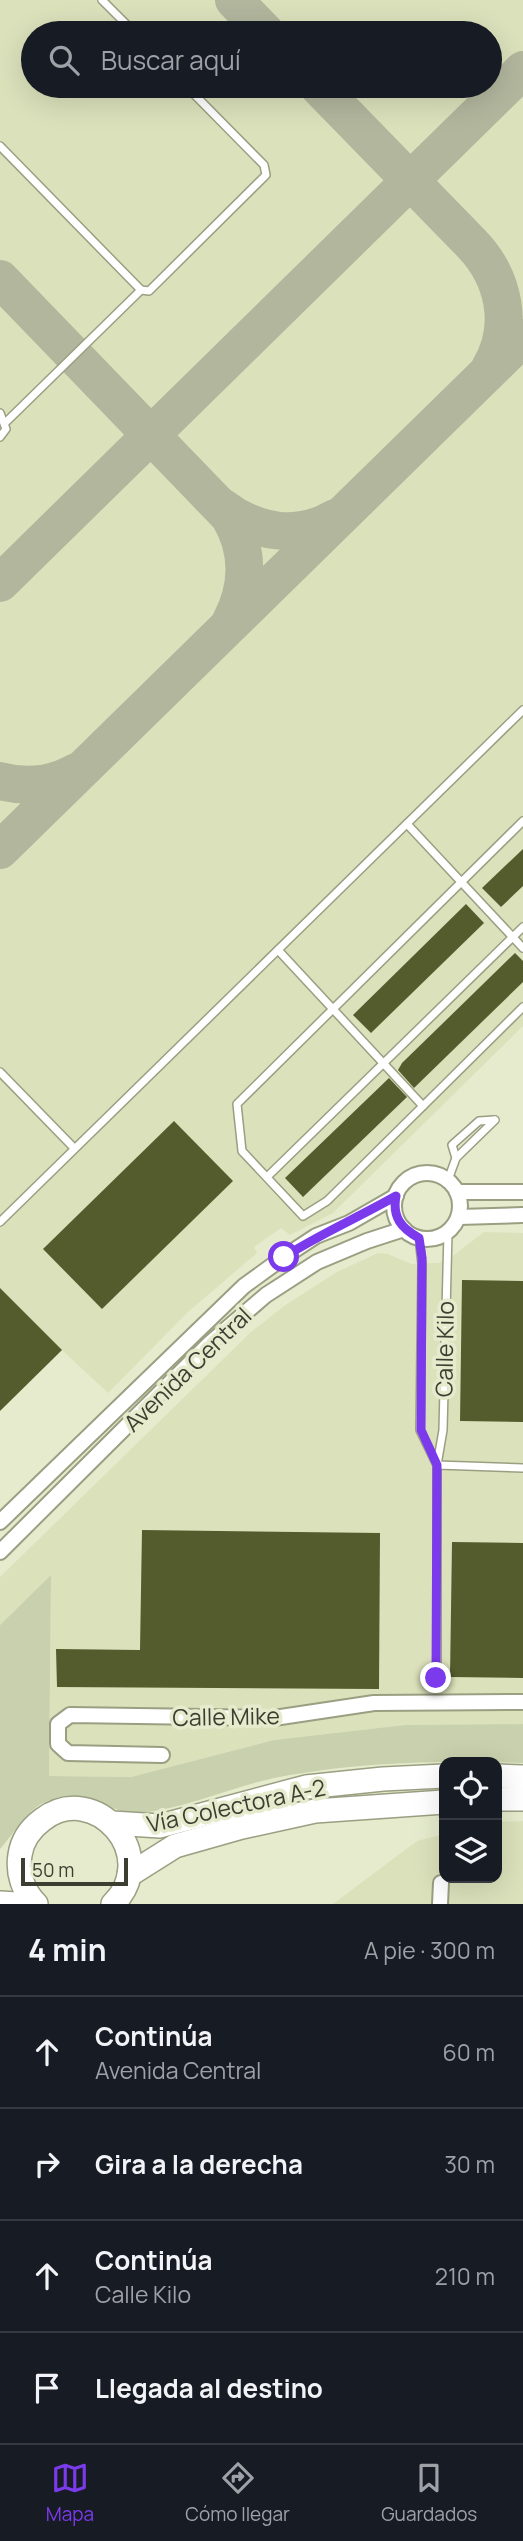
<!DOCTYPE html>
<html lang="es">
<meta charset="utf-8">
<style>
body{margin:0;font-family:Manrope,sans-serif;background:#242831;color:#f1f3f6}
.controls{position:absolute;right:21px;bottom:21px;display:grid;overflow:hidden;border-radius:14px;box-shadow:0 7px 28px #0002}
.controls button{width:63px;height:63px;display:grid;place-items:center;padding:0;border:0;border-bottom:2px solid #363941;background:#171b24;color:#f1f3f6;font:35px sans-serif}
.scale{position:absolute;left:21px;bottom:18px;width:107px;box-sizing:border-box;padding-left:7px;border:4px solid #3c3e32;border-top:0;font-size:19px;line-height:24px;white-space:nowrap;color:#3c3e32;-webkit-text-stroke:5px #e5ebcc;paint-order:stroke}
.stop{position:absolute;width:21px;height:21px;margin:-16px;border:5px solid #7c3aed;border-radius:50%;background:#fff}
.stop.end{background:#7c3aed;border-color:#fff;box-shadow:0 2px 7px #0008}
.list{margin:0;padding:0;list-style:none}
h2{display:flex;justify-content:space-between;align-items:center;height:91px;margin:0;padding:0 28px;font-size:30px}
h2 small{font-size:23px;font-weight:400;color:#9ea1a6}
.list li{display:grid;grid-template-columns:46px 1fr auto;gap:21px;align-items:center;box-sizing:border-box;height:112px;padding:0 28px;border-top:2px solid #363941}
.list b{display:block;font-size:26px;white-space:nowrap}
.list p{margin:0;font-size:23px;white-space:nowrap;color:#9ea1a6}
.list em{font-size:23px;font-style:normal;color:#9ea1a6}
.icon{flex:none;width:38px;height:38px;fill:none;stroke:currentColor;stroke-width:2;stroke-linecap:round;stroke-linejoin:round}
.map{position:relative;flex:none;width:523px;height:1904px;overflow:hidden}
.search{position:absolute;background:#171b24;box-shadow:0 7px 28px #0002;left:21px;right:21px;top:21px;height:77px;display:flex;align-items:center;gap:18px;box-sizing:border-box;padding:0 24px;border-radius:38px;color:#9ea1a6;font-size:26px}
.sheet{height:539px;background:#171b24}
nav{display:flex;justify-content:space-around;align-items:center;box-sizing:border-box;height:98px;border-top:2px solid #363941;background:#171b24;font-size:19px;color:#9ea1a6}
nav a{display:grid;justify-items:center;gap:4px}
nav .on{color:#7c3aed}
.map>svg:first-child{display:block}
</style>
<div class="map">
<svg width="523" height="1904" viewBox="0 0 523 1904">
<rect width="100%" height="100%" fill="#e5ebcc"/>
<g fill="#dbe1bb" fill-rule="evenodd">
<path d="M0 0H523V1026L333 1213 290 1235 281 1228 254 1247 257 1253 188 1312 108 1393 62 1350 0 1411ZM33 33H490V86H33Z"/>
<path d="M484 1232 523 1233V1724L405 1725 274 1740 131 1777 49 1776 51 1575 0 1625V1577L251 1332 284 1306 337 1272 378 1253 388 1254 411 1264 439 1263 454 1255Z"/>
<path d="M523 1821V1904H333L417 1841 444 1834V1878H497V1822Z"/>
</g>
<path fill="#c9d0ad" d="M51 1575 49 1776 131 1777 274 1740 405 1725 523 1724V1763C445 1760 367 1762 290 1775 239 1783 191 1808 140 1813 109 1815 90 1788 53 1799 28 1806 17 1830 0 1849V1625Z"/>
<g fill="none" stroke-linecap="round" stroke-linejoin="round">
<g stroke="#b2b69d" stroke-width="38">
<path d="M234 0 266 33"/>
<path d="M318 86 471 243C504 277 515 326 490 368"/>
<path d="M0 279 229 516C249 549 249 586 231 621"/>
<path d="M222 507C256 533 298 540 335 518"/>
<path d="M0 583 523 70"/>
<path d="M0 781C26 788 53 785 76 772"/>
<path d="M0 850 523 338"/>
</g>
</g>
<g fill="#545b2c">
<path d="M523 849V886L501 907 482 888Z"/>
<path d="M466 904 484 923 371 1033 353 1015Z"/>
<path d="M515 953 523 961V982L414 1088 398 1070 402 1063Z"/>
<path d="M389 1078 407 1097 303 1197 285 1178Z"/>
<path d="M174 1121 233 1181 102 1309 43 1249Z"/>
<path d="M462 1280 523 1281V1422L460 1421Z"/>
<path d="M0 1288 62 1350 0 1411Z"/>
<path d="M142 1530 380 1533 379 1689 57 1687 56 1649 140 1650Z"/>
<path d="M452 1542 523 1543V1678L450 1677Z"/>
</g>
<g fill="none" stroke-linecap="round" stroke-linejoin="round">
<defs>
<g id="service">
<path d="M102 0 135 33"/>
<path d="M0 146 141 290 149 291 266 175 264 165 186 86"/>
<path d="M0 413 6 429 0 437"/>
<path d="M5 423 141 290"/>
<path d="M523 821 237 1104 242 1151 303 1216 327 1201 523 1007"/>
<path d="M407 824 523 948"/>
<path d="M278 950 423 1106"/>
<path d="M0 1072 74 1148"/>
<path d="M456 1158 452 1145 479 1121 494 1120"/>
<path d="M267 1177 523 927"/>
<path d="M448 1180 456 1158 495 1120"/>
<path d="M0 1222 523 710"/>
<path d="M419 1238 422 1264 420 1430 437 1465 443 1430 448 1232"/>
<path d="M437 1678V1465L523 1468"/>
</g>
<g id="minor">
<circle cx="427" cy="1206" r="33"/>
<path d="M457 1192H523"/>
<path d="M459 1217 523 1215"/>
<path d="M0 1522 244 1286 284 1257 316 1236 349 1223 396 1196"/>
<path d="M0 1552 210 1343 266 1295 317 1262 367 1241 404 1229"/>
<path d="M162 1755 68 1753 58 1744V1724L70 1715 274 1718 374 1703 523 1702"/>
<path d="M440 1904 441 1883"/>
</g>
<g id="primary">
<path d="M497 1776 523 1777"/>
<path d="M497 1799H523"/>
<path d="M112 1823 160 1826 306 1787 383 1779 444 1776"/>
<path d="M129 1875 175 1846 242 1827 315 1811 444 1802"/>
<path d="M0 1903 17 1904"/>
<path d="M36 1904C23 1891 17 1873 20 1855 22 1841 30 1829 42 1820 95 1779 162 1856 113 1904"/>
</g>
</defs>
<use href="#service" stroke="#9a9f82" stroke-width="10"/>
<use href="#minor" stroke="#9a9f82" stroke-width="18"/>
<use href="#primary" stroke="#9a9f82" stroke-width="26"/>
<use href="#service" stroke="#fff" stroke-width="7"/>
<use href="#minor" stroke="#fff" stroke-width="14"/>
<use href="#primary" stroke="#fff" stroke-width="23"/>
</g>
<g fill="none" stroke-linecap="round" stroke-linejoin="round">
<path stroke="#7c3aed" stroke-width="9" d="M284 1257C320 1234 359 1217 396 1196 392 1217 401 1228 419 1238L422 1258 421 1430 437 1465 436 1678"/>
</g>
<g text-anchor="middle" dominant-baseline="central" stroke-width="7" stroke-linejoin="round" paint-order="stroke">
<g font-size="23" fill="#3c3e32" stroke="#e5ebcc">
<text transform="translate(444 1349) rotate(-89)">Calle Kilo</text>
<text transform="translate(187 1369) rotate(-44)">Avenida Central</text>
<text transform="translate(226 1716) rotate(-1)">Calle Mike</text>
<text transform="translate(236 1805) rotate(-12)">Vía Colectora A-2</text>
</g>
</g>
</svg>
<div class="controls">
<button><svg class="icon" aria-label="locate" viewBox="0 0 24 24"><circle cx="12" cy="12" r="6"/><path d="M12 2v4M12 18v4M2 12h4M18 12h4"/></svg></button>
<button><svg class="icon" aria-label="layers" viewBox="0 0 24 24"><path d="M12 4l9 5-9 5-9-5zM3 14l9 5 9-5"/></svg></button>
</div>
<div class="scale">50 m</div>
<div class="stop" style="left:284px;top:1257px"></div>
<div class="stop end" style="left:436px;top:1678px"></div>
<div class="search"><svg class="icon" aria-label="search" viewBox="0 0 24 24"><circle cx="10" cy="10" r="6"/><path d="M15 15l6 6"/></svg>Buscar aquí</div>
</div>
<section class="sheet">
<h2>4 min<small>A pie · 300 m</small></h2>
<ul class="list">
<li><svg class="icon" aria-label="ahead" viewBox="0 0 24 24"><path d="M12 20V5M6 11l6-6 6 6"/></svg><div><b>Continúa</b><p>Avenida Central</p></div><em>60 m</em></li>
<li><svg class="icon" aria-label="right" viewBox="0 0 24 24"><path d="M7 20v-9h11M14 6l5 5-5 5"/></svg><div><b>Gira a la derecha</b></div><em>30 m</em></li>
<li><svg class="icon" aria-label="ahead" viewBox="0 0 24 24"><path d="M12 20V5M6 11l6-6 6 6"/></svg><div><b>Continúa</b><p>Calle Kilo</p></div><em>210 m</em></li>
<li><svg class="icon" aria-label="arrive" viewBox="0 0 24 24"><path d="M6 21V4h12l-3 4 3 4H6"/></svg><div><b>Llegada al destino</b></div></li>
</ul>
</section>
<nav>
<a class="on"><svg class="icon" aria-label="map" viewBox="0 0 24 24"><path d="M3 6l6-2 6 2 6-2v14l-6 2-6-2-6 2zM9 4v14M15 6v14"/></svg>Mapa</a>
<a><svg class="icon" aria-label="directions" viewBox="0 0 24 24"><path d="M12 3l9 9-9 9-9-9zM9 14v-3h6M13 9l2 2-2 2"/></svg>Cómo llegar</a>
<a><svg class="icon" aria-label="saved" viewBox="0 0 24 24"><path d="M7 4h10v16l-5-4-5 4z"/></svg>Guardados</a>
</nav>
